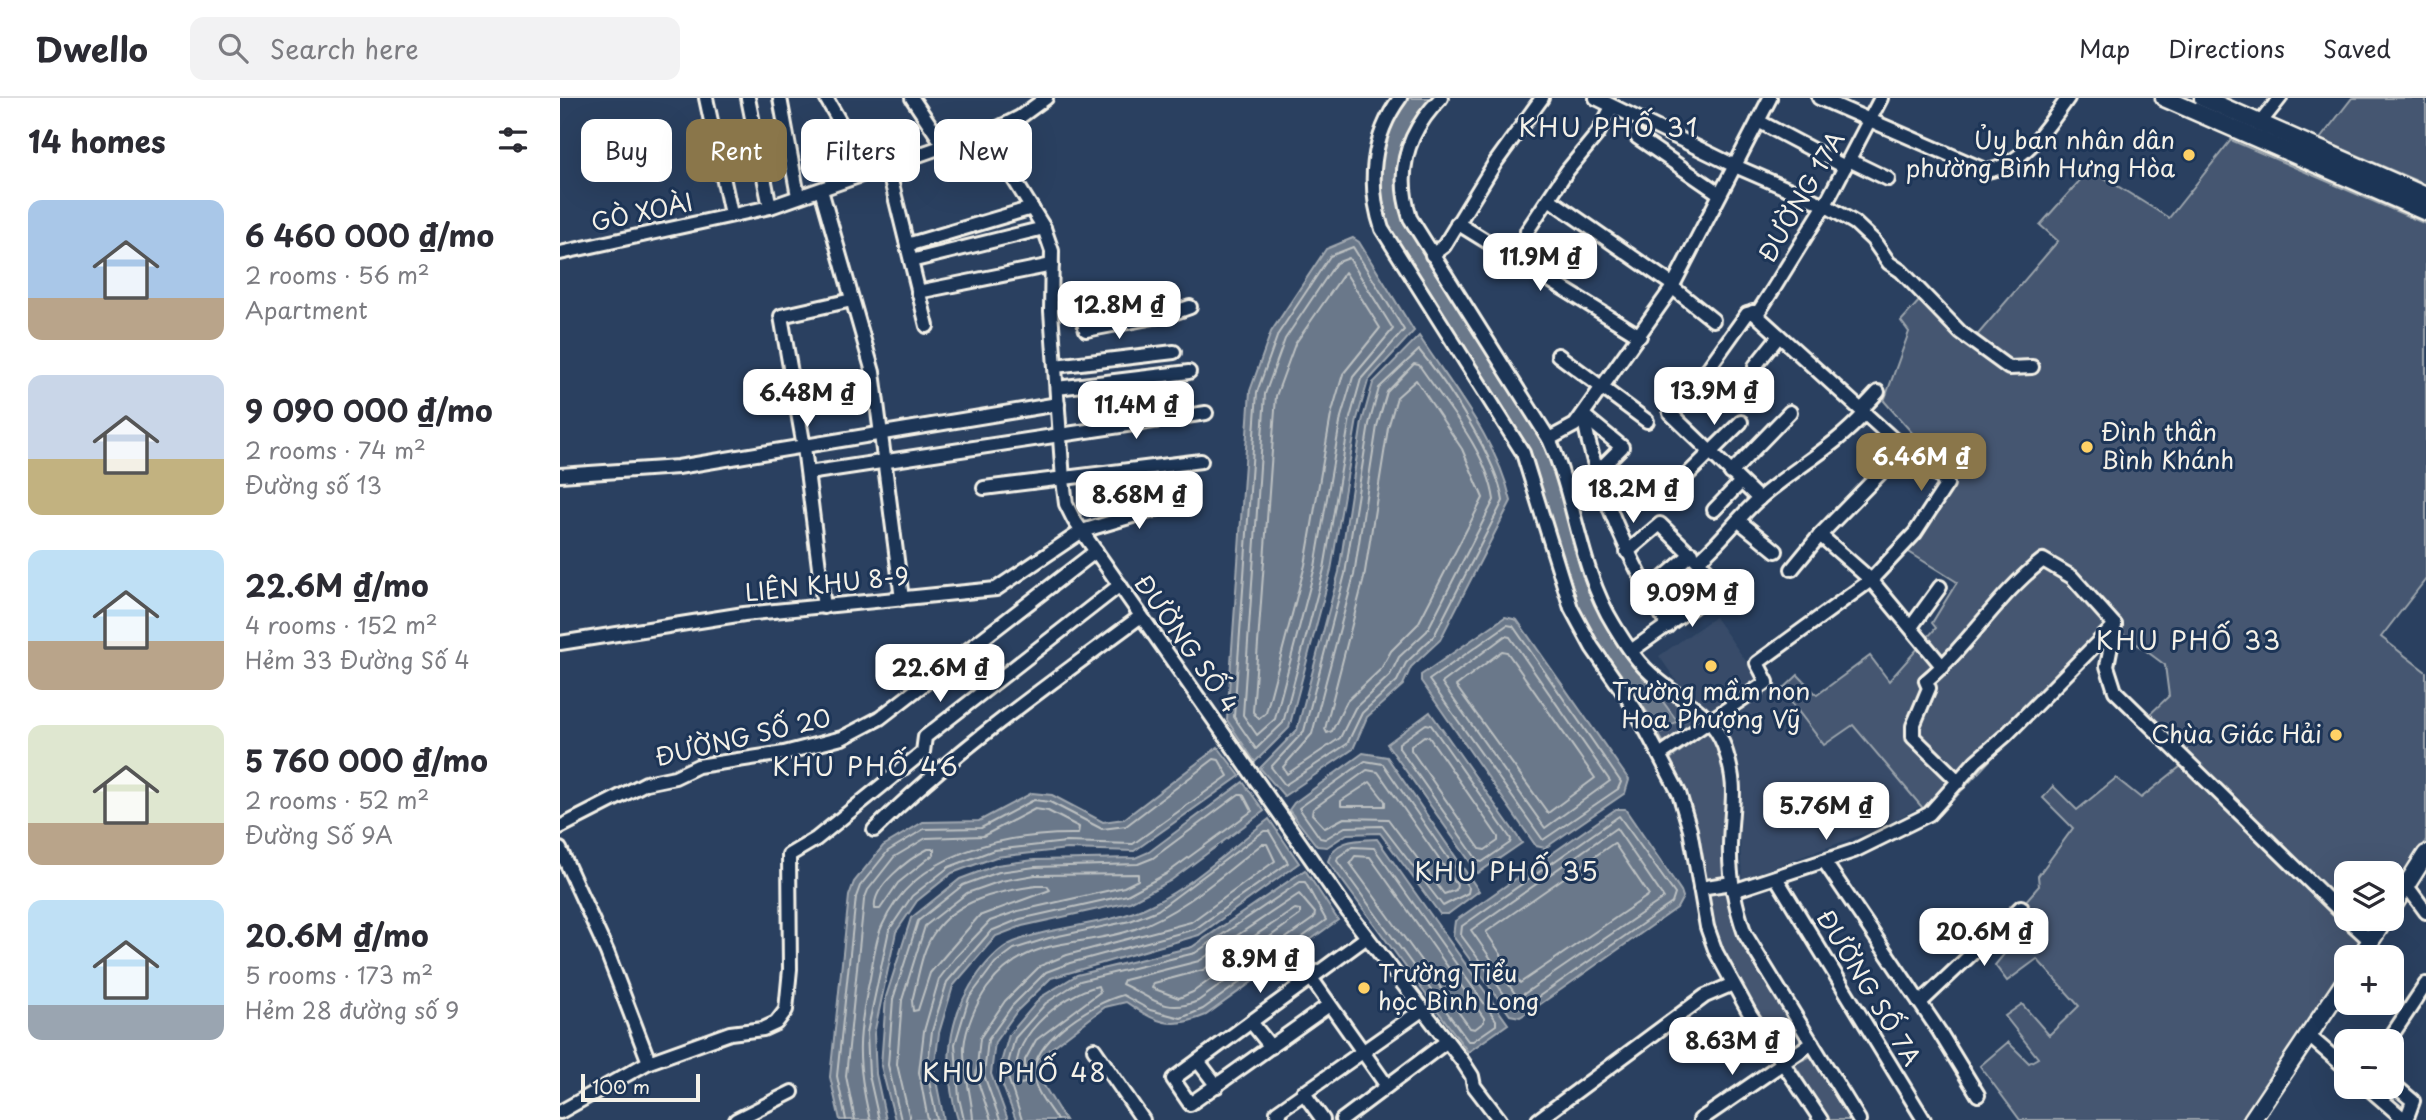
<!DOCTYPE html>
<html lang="en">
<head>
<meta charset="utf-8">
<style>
	body { margin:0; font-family:"Playpen Sans",sans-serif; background:#f2f2f3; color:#2b2b33; height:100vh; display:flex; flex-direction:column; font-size:26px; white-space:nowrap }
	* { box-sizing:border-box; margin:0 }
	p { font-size:23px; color:#7c7c81 }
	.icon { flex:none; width:38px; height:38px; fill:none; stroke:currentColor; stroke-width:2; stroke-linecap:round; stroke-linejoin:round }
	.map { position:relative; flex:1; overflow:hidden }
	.sheet { display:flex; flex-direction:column; background:#fff; width:560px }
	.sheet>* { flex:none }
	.hud { position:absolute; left:21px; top:21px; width:665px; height:63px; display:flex; gap:14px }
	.controls { position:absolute; left:1774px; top:763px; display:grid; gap:14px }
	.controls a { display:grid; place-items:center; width:70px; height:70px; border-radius:14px; background:#fff; box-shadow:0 7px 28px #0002; font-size:35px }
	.scale { position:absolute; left:21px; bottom:18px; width:119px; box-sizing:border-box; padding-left:7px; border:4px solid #f4f1e8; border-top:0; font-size:19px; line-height:24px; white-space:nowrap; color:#f4f1e8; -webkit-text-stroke:5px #1d3557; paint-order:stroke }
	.price { position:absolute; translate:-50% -60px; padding:0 16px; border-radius:14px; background:#fff; color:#222; font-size:23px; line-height:46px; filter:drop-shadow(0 2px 4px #0008) }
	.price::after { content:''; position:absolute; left:50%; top:42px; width:21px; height:16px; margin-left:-10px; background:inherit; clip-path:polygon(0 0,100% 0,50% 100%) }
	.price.on { background:#8a764a; color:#fff }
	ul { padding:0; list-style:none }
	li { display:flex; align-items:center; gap:21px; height:175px; padding:0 28px }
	li span { display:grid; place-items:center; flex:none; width:196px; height:140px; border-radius:14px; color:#555 }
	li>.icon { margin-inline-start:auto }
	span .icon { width:84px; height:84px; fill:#fffc; stroke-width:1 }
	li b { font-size:30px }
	h2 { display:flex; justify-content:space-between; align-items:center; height:84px; padding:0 28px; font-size:30px }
	.tag { padding:0 24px; border-radius:14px; background:#fff; box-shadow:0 7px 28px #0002; font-size:24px; line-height:63px }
	.tag.on { background:#8a764a; color:#fff }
	header { display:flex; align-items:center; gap:42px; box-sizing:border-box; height:98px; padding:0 35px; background:#fff; border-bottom:2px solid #e1e1e2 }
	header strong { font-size:33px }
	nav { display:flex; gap:38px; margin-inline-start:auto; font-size:24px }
	.search { width:490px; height:63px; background:#f2f2f3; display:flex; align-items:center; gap:18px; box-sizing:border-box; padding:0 24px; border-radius:14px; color:#7c7c81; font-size:26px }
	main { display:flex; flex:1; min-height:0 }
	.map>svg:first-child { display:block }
	.built { fill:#374c69 }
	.green { fill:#445771; stroke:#9ca4ac; stroke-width:2 }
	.water { fill:#6a788a; stroke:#a1a8b0; stroke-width:2 }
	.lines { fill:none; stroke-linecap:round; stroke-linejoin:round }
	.shore { stroke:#bdc1c2; stroke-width:2 }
	.minor-casing { stroke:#f4f1e8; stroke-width:18 }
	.major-casing { stroke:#f4f1e8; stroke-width:21 }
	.minor { stroke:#1d3557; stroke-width:12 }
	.major { stroke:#1d3557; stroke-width:16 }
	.poi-dot { fill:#ffd166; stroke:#1d3557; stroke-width:2.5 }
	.labels { text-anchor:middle; stroke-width:6; stroke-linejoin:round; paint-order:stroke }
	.poi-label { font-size:24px; fill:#f4f1e8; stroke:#1d3557; text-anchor:end }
	.street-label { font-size:24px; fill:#f4f1e8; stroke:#1d3557 }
	.neighbourhood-label { font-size:26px; letter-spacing:2px; fill:#f4f1e8; stroke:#1d3557 }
</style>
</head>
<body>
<header>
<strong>Dwello</strong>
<div class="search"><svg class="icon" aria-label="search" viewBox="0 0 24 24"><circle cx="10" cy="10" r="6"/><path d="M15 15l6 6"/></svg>Search here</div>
<nav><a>Map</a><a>Directions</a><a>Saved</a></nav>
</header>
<main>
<section class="sheet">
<h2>14 homes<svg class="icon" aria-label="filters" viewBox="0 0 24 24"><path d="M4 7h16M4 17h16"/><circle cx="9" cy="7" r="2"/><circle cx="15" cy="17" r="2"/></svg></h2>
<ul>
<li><span style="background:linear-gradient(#a9c7e8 70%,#b9a48a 0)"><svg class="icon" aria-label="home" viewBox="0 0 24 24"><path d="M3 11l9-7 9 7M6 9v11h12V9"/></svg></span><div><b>6 460 000 ₫/mo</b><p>2 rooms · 56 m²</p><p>Apartment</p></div></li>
<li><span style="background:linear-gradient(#c9d6e8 60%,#c2b280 0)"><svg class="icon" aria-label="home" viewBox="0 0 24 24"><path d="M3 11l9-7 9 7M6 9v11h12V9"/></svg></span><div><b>9 090 000 ₫/mo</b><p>2 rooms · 74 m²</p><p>Đường số 13</p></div></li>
<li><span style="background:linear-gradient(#bfe0f5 65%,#b9a48a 0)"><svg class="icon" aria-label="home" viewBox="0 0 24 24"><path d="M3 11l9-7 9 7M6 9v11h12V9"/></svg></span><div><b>22.6M ₫/mo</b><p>4 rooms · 152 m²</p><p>Hẻm 33 Đường Số 4</p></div></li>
<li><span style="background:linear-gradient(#dfe7d0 70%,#b9a48a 0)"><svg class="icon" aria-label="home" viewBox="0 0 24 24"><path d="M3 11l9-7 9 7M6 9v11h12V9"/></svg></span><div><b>5 760 000 ₫/mo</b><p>2 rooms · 52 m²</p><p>Đường Số 9A</p></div></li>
<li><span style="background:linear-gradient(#bfe0f5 75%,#9aa5b1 0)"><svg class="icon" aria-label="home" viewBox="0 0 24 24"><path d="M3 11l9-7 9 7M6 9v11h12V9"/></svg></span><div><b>20.6M ₫/mo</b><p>5 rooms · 173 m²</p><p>Hẻm 28 đường số 9</p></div></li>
</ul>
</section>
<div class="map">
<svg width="1866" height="1022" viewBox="0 0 1866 1022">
	<rect width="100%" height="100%" fill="#2a4060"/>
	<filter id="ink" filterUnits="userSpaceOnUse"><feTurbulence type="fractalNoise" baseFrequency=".0143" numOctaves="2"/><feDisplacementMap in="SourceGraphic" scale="14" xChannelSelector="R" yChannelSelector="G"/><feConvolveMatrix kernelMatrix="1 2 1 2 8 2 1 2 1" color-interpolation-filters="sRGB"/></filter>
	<g filter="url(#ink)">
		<g class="built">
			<path d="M1155,519L1188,566L1193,564L1199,584L1154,617L1124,594L1099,558Z"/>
			<path d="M1215,583L1264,647L1293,627L1361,708L1322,729L1182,781L1179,723L1181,671L1159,624Z"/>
		</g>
		<g class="green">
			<path d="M1792,0H1866V87L1760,41Z"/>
			<path d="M1671,42L1866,126V481L1821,539L1866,574V743L1832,794V775H1787V821H1815L1790,859H1787V864L1684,1022H1460L1420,968L1448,944L1469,965L1478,960L1445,918L1462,906L1489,937L1519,908L1477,861L1447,883L1435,867L1445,855L1449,835L1444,828L1479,788L1478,778L1513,730L1483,700L1493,688L1517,712L1556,680L1581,700L1626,664L1587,619L1609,598L1605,567L1554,529L1379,717L1366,714L1293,627L1264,647L1222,592L1238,577L1257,597L1310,558L1329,583L1376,530L1372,525L1397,484L1344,451L1392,380L1324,303L1349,234L1341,223L1360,202L1408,248L1498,143L1480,127L1530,71L1609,120Z"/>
			<path d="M1085,581L1137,619L1136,624L1104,645L1075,599L1102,633L1117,623Z"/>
			<path d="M1147,634C1177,653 1164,743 1165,776L1161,780L1147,782L1143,778L1134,721L1110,661Z"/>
			<path d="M1164,793L1168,795L1184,850L1242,941L1230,953L1224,952C1190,905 1158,857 1148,800L1151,796Z"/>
			<path d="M1251,958L1288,1018L1290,1022H1269L1234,966Z"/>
		</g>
		<g class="water">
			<path d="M848,0H873L856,18L840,51L836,84L845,126L981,340L997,380L1028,489L1040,517L1117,623L1102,634C1070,590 1032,548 1013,497C992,442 986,383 957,331C930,284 897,239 867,193C850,167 829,141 822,110C813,71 824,31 848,0Z"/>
			<path d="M793,140L799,144L854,233L808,283L797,321L771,472L729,630L695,664L667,622L690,293L711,234L766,151Z"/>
			<path d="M859,238C893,290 937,342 951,403L880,542L851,569L843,587L807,619L793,651L724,698L700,670L737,632L779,474L802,324L813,285Z"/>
			<path d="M945,519L957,522L1069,682L1065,695L985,750L976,748L861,583V577Z"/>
			<path d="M870,614L962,745L918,775L827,646Z"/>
			<path d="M658,649L680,678L574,753L507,751L436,759L392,775L357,803L336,834L314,936L316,976L326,1022H280L270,979L289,798L294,784L323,748L363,724L419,723L472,695L492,697L543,724L564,721Z"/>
			<path d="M803,655L827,659L919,793L888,816H880L820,735L787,736L767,749L757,748L729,712L734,705Z"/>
			<path d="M683,684L704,713L610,783L570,804L462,828L436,838L393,888L379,935L374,973L384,1022H335L321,968L326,899L351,820L400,781L437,767L474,762L575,760L589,754Z"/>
			<path d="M1056,711H1065L1121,793L1123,799L1117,810L972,912L960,919L950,917L893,838L895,823Z"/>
			<path d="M709,721L739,765L639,837L491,880L457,913L435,944L431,976L448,1022H398C382,971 387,918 419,875C428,863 439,850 454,844C499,826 550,828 593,806C635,786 672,749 709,721Z"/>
			<path d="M817,741L948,926L908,954L768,763C774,741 798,742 817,741Z"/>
			<path d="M745,772L778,822L646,917C611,932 596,925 566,904L545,909L489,952L480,966L481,983L505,1022H456L438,975L449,937L481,899L517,877L632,849Z"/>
		</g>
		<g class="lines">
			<g class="shore">
				<path d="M793,149L844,232L801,281L790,320L764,471L723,625L696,651L674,619L697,294L718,236L770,158Z"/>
				<path d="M789,160L833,231L793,279L781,319L755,469L715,621L697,637L683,617L705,296L725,241L776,165Z"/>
				<path d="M785,174L820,230L783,276L771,317L745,467L706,615L699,621L693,614L716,298L735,246Z"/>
				<path d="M859,252C887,285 937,361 943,403L874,538L846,565L837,583L802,615L787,646L725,687L711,669L744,633L785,476L809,326L819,290Z"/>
				<path d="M854,266L859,267C886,307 927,353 934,402L867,533L839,559L830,577L795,610L780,640L727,676L723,669L752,636L794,477L817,328L827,294Z"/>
				<path d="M856,282L902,351L923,400L858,526L831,553L821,571L787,603L772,633L767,635L765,631L804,480L828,330L837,299Z"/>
				<path d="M947,527L953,528L1061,684L1058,691L983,742L869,582Z"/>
				<path d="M945,538L950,539L1050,683L985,730L882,585Z"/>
				<path d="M942,553L947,554L1035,680L988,715L896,588Z"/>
				<path d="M866,626L871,627L951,741L950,745L922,764L918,763L839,650V645Z"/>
				<path d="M864,638L869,639L938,739V743L925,752L920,751L851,652V648Z"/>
				<path d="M805,663L823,666L909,790L908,795L883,808L822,728L785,729L765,741L760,740L739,710Z"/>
				<path d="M807,672L818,674L897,787L896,792L884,796L828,721L784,720L765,730L752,716L753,711Z"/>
				<path d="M810,684L825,703V708H781V703Z"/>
				<path d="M1059,718L1115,796L1112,805L968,906L955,911L901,837L902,828Z"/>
				<path d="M1056,730L1104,800L958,900L911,832Z"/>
				<path d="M1054,745L1089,797L960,885L926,834Z"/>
				<path d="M792,749L814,750L936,922V927L913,943H908L777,763L778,759Z"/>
				<path d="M368,751H374V756L338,785L320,811H315C311,789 350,760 368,751Z"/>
				<path d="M795,758L810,759L924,920V924L915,931L910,930L790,765Z"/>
				<path d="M476,788H487L490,792L419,818L370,875L358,912L353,913L352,903C358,882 361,853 374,835C395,802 440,793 476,788Z"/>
				<path d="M739,796L755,815L754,820L638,903C605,917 591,899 562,886L564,882L639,863Z"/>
				<path d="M735,811L740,812V817L633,894L619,900L592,890L594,885L643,872Z"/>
				<path d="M538,888L540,894L476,942L465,962V985L460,986C441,945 502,896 538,888Z"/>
				<path d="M286,1022L277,978L296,799L300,788L328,753L364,731L421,730L474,702L490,704L542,731L566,728L654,661L659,662L668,678L573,746L506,744L434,752L389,769L352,798L329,832L307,935L309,977L319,1022"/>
				<path d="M295,1022L286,978L304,802L308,792L334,759L366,740L423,738L475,711L488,713L519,729L518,736C445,735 354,754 322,828C315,843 313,864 310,880C297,939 296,962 310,1022"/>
				<path d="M341,1022L328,967L333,901L358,823L403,787L439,774L475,769L578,766L593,760L679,696H683L692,713L606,776L567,797L460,821L431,833L387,884L372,933L367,974L377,1022"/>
				<path d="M350,1022L337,966L342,902L365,828L407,795L441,783L475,777L578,776V782L564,789L458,813L430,823L395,860L379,881L364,933L359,974L368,1022"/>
				<path d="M404,1022L399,1000L395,946L409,900L435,865L454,851L489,840L570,823L598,812L704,733H709L728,765L635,831L510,865L486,874L452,908L428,942L424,977L440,1022"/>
				<path d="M413,1022C412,998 403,974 404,949C406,929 416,906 427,890C468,835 518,851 575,831C623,814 663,776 702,746H707L715,763L631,824L507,857L480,868L445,903L420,940L416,978L431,1022"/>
				<path d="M462,1022L446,973L455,940L486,905L520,883L635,855L740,784H745L766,822L643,911L621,920L590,912L563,897C532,905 464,946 475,985C478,997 490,1011 497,1022"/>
			</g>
			<g class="minor-casing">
				<g id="minor">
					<path d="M146,0L171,116"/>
					<path d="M188,0L210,109"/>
					<path d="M220,0L238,98"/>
					<path d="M266,0L310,76"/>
					<path d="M352,0L384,48"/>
					<path d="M840,0C812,38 807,86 822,131L963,355L1011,510L1032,549L1075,611L1119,695L1130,732L1147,829L1156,854L1190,916L1261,1022"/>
					<path d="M881,0C847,34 835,74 850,120L989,341C1016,401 1019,471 1054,527C1066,547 1079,567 1097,581C1123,603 1152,615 1164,648C1179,691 1171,704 1170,747C1169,778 1175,808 1185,836L1299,1022"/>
					<path d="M1036,0L1175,68L1265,107L1295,125L1313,142L1329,165L1341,173L1401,235L1449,270L1472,269"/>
					<path d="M1259,0L1427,73C1463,67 1488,28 1508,0"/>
					<path d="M1198,23L1285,69"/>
					<path d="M1700,25L1720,0"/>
					<path d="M426,36L484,130L492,153L491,213L503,382L506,406L514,422L794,822L903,964L912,978L914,988L940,1022"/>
					<path d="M1077,39L1160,96"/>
					<path d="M1289,62L1328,81"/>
					<path d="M328,70L367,228"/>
					<path d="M261,92L313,274L342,501"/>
					<path d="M989,101L1113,187"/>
					<path d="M897,125L1080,238"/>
					<path d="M967,133L1007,73L1038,35L1052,9"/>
					<path d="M347,147L472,110"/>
					<path d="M0,155L210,109L384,48L426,36L460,19L486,0"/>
					<path d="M872,157L884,148L935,65L982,0"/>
					<path d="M351,163L484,130"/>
					<path d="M1112,189L1153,222"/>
					<path d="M358,194L492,167"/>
					<path d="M520,210L526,232L610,216L630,209"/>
					<path d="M1193,214L1344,351L1260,437L1232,471"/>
					<path d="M998,257L1087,323"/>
					<path d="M495,268L614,254"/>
					<path d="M1195,268L1219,238"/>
					<path d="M497,290L629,274"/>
					<path d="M1302,311L1318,294"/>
					<path d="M1023,317C1037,394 1069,461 1108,528"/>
					<path d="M1023,317L1062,349L1036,375"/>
					<path d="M989,341L1015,327L1110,193L1210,0"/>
					<path d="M248,375L646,315"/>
					<path d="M1171,375L1230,314"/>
					<path d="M0,377L118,369L498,306"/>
					<path d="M424,390L641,363"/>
					<path d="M1114,390L1181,324"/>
					<path d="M1199,401L1110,315L1137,286L1187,216L1199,213L1212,193L1265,107L1321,0"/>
					<path d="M1154,412L1181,384"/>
					<path d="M1179,423L1216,453"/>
					<path d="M1260,437L1311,482L1355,435L1387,386L1354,351L1348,349L1344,351"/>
					<path d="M1067,454L1100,426L1160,485L1158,491L1071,553"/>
					<path d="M1139,462C1162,443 1178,419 1200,400C1234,370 1274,350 1305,315"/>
					<path d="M1088,493L1132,455"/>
					<path d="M264,509L244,349L221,218L292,202"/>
					<path d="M1351,529L1380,489"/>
					<path d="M0,545L184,516L436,491L522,433L626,402"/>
					<path d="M1101,656L1207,584L1197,565L1311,482L1383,569"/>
					<path d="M1399,684L1353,639V628L1369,590L1366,583C1409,547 1438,496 1483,462L1512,479L1555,527L1547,568L1555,593L1787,820"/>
					<path d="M0,729L86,685L115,679L138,668L224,655L282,640L320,620L536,453"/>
					<path d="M314,732C395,652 490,586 581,518"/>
					<path d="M0,751L47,854L89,964"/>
					<path d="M1264,763L1379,933L1418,997"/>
					<path d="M1217,781L1364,1022"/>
					<path d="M1847,788L1866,814"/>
					<path d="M1140,790L1172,785"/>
					<path d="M1173,793L1294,753L1369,716L1416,663L1446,637L1555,527"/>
					<path d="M1787,821L1811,843"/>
					<path d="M751,880L827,988"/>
					<path d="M1360,905L1461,809"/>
					<path d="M769,907L630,1006L613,981L807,839"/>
					<path d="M691,924L711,949"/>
					<path d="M1749,938L1787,971"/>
					<path d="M1828,943L1866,886"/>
					<path d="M534,951L583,1022"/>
					<path d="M638,963L657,988"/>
					<path d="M1832,985L1853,1003L1846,1022"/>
					<path d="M1807,989L1845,1022"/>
					<path d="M743,994L763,1022"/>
					<path d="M0,1014L89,964L170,935L203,931L216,925L226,912L230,871L229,757L256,741L363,654L365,639L560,487"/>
					<path d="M176,1022L232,994"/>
					<path d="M721,1022L717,1014L862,912"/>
					<path d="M782,1022L886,944"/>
					<path d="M978,1022L1145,898L1173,886"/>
					<path d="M1140,1022L1252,945"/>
				</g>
			</g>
			<g class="major-casing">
				<g id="major">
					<path d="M1604,0L1866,114"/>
					<path d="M1643,0L1866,98"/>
					<path d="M1832,810L1866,756"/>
					<path d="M1800,859L1825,821"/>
					<path d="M1692,1022L1787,880"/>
				</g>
			</g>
			<use href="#minor" class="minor"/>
			<use href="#major" class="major"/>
		</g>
	</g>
	<g class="poi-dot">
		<circle cx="1629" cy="57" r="7"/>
		<circle cx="1527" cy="349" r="7"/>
		<circle cx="1151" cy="568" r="7"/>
		<circle cx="1776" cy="637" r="7"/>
		<circle cx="804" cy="890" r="7"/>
	</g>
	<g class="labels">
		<g class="poi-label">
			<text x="1615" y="51">Ủy ban nhân dân<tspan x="1615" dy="28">phường Bình Hưng Hòa</tspan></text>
			<text x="1541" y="343" text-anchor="start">Đình thần<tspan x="1541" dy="28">Bình Khánh</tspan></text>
			<text x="1151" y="602" text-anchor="middle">Trường mầm non<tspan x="1151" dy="28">Hoa Phượng Vỹ</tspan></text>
			<text x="1762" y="645">Chùa Giác Hải</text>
			<text x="818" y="884" text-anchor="start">Trường Tiểu<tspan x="818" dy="28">học Bình Long</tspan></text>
		</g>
		<g class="street-label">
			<text transform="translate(1242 99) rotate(-60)" y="8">ĐƯỜNG 17A</text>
			<text transform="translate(82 115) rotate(-12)" y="8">GÒ XOÀI</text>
			<text transform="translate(267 487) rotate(-6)" y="8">LIÊN KHU 8-9</text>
			<text transform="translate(626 546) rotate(55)" y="8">ĐƯỜNG SỐ 4</text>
			<text transform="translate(183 640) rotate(-13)" y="8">ĐƯỜNG SỐ 20</text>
			<text transform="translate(1308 890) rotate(59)" y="8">ĐƯỜNG SỐ 7A</text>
		</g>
		<g class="neighbourhood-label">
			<text x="1049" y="39">KHU PHỐ 31</text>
			<text x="1629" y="552">KHU PHỐ 33</text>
			<text x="306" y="678">KHU PHỐ 46</text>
			<text x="947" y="783">KHU PHỐ 35</text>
			<text x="455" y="984">KHU PHỐ 48</text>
		</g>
	</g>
</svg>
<div class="controls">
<a><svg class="icon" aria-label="layers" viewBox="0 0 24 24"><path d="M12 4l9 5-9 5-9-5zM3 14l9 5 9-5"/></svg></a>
<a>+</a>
<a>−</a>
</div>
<div class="scale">100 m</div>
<b class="price" style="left:980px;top:195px">11.9M ₫</b>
<b class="price" style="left:559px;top:243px">12.8M ₫</b>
<b class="price" style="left:1154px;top:329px">13.9M ₫</b>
<b class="price" style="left:247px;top:331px">6.48M ₫</b>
<b class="price" style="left:576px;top:343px">11.4M ₫</b>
<b class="price on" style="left:1361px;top:395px">6.46M ₫</b>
<b class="price" style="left:1073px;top:427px">18.2M ₫</b>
<b class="price" style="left:579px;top:433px">8.68M ₫</b>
<b class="price" style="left:1132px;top:531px">9.09M ₫</b>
<b class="price" style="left:380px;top:606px">22.6M ₫</b>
<b class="price" style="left:1266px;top:744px">5.76M ₫</b>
<b class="price" style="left:1424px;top:870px">20.6M ₫</b>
<b class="price" style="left:700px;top:897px">8.9M ₫</b>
<b class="price" style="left:1172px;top:979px">8.63M ₫</b>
<div class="hud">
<a class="tag">Buy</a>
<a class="tag on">Rent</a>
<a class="tag">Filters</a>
<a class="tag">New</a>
</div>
</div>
</main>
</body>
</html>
